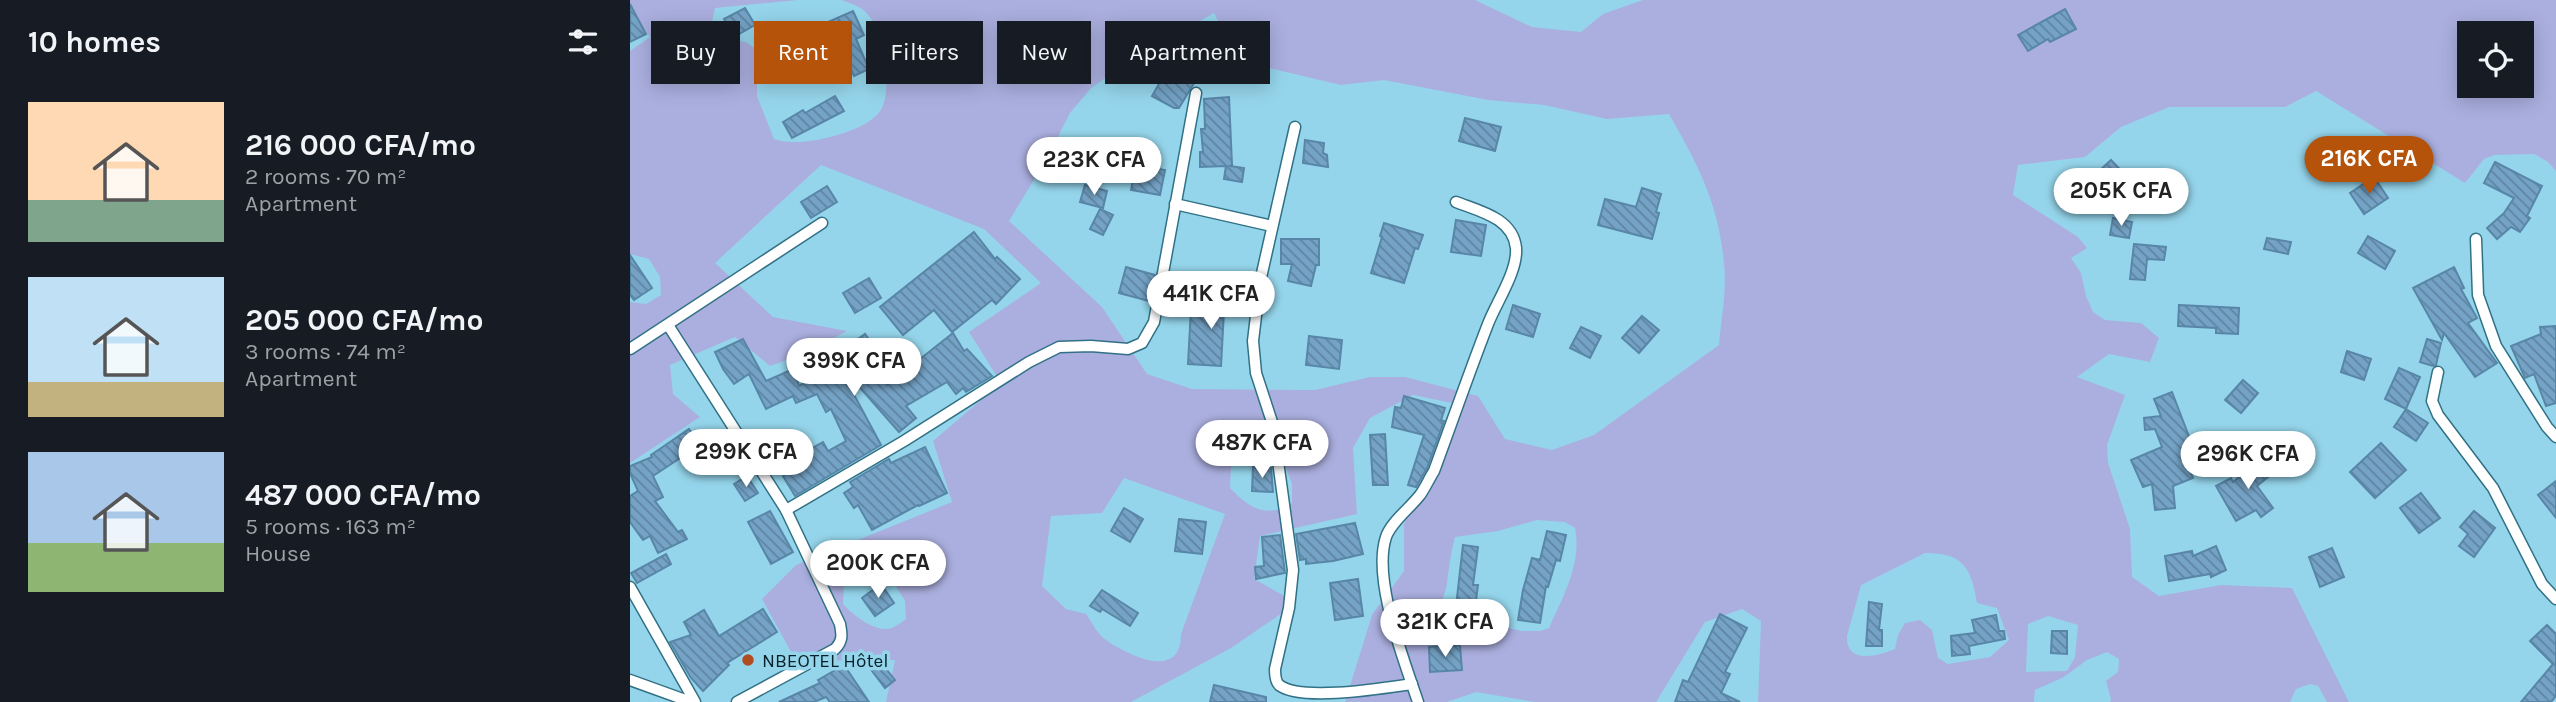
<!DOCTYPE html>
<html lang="en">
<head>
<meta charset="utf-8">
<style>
	body { margin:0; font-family:Karla,sans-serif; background:#242831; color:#f1f3f6; height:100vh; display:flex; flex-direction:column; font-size:26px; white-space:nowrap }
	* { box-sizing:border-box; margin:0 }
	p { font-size:23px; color:#9ea1a6 }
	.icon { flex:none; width:38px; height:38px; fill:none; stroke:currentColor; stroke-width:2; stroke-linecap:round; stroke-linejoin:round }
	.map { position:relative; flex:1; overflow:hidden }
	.panel { display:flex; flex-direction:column; background:#171b24; width:630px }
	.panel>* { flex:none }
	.hud { position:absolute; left:21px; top:21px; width:665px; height:63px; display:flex; gap:14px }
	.buttons { position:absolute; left:1827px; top:21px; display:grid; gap:14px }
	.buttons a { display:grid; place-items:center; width:77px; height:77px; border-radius:0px; background:#171b24; box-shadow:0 4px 18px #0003; font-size:35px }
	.price { position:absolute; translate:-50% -60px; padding:0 16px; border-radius:24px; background:#fff; color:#222; font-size:23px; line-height:46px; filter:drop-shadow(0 2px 4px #0008) }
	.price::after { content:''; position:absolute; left:50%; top:42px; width:21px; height:16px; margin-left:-10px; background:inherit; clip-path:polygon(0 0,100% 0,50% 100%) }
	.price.on { background:#b45309; color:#fff }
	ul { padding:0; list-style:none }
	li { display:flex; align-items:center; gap:21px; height:175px; padding:0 28px }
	li span { display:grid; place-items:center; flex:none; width:196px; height:140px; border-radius:0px; color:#555 }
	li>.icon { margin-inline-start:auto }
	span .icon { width:84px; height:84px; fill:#fffc; stroke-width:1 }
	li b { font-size:30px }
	h2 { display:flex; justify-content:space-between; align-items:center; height:84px; padding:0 28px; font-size:30px }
	.tag { padding:0 24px; border-radius:0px; background:#171b24; box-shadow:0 4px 18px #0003; font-size:24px; line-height:63px }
	.tag.on { background:#b45309; color:#fff }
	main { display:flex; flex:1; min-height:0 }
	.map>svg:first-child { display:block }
	.grass { fill:#abafdf; fill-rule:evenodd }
	.building { fill:url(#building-back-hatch); stroke:#5886a7; stroke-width:2 }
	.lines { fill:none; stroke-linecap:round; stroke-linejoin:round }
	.street-casing { stroke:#317185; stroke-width:13 }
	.street { stroke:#fff; stroke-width:10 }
	.poi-dot { fill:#b14b21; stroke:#95d5eb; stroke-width:2.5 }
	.labels { text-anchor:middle; stroke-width:7; stroke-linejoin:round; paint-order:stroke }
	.poi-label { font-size:19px; fill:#062129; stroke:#95d5eb; text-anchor:start }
</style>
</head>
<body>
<main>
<section class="panel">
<h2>10 homes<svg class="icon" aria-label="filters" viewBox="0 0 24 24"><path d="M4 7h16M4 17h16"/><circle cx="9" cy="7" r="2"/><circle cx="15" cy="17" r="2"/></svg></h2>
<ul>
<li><span style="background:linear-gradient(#ffd9b3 70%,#7fa58c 0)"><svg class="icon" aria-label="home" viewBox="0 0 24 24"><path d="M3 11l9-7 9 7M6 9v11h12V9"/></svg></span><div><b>216 000 CFA/mo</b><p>2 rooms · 70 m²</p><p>Apartment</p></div></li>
<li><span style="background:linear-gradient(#bfe0f5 75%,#c2b280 0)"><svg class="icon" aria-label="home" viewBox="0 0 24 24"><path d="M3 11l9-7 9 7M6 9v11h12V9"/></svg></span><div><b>205 000 CFA/mo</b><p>3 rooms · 74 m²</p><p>Apartment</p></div></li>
<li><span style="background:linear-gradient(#a9c7e8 65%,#8fb573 0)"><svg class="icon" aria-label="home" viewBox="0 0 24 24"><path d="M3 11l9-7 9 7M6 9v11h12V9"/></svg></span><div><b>487 000 CFA/mo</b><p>5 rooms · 163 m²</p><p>House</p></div></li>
</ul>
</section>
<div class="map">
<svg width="1926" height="702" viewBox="0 0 1926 702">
	<defs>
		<pattern id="building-back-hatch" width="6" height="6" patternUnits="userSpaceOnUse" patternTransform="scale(1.75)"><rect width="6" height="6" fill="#75a3c6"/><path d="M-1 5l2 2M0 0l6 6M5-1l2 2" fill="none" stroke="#5e84a1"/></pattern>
	</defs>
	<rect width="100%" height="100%" fill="#95d5eb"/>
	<path class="grass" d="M0,0H168L85,8L82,22L88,38L116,42L124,48L127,59V96L144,139C167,149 236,133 250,111C264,91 253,35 239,16C233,7 222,4 212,0H845L902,27L951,32L973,14L1013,0H1926V171L1918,162L1904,154L1864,155L1854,159L1835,183L1686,91L1655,107H1539L1491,127L1455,157L1388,165L1383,195L1448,237L1457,248L1441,258L1451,273L1456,296L1463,312L1475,320L1511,323L1529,338L1520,362L1479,354L1447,377L1495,395L1477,445L1478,463L1500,529L1502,577L1529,596L1591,585L1662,588L1719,702H1697L1688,686L1680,684L1666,689L1660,702H1480L1481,699L1476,681L1488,672L1489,659L1477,652L1457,660L1434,677L1405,690L1404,702H1128L1131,621L1112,609L1075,622L1026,702H905L846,692L817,702H715L742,615L774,571V524L822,403L783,395L740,418L723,448L727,514L630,536L624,579L667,603L601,648L501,702H256L265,660L166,661L132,599L166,565L322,502L303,441L371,383L339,332L411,283L354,229L191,165L85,263L143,317L217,331L171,355L140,366L105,337L40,365L43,394L70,417L0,463V302L16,304L31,295L30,277L19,259L0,254V51L20,37L0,8ZM584,13L609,61L711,85L754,80L858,100L914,105L977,119L1039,114C1068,165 1089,204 1094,264C1097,290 1091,319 1089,345L964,435L922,450L875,439L848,396L775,377H740L685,390L562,389L517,374L472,307L379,221L417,158L440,113L461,88L503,59ZM1839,33H1892V86H1839ZM652,457L662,484V503C636,519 619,508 600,488L601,466L621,458ZM494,478L595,514L551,634C551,682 498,655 476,640C467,634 462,622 456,614L436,609L412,586L421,516L472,513ZM907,520L935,522L945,528C952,564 933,596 919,628L910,631H892L869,626L824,625L813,617C809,601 815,597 817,583C819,567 821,552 825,537L868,531ZM1295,553C1333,553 1341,567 1347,603L1367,608L1379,640L1360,657L1318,664L1308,658L1302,630L1290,620L1275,623L1268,635L1265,649C1248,656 1216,665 1217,636L1231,585ZM234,575L264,583L275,601L276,619C271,622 266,627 261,628C245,633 223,615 213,604L214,582ZM1418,616L1448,625L1445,657L1437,671L1396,672L1398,624Z"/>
	<g class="building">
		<path d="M0,4L16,34L0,42Z"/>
		<path d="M115,8L125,25L104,37L94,19Z"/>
		<path d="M1435,9L1446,29L1420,42L1418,39L1398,51L1388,35Z"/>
		<path d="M223,11L234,35L226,39L239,69L224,76L210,46H207L145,79L136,59L162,47L160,45L196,23Z"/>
		<path d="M538,68L564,83L549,108H544L522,96Z"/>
		<path d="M205,96L214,111L162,138L153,122L173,110L175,113Z"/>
		<path d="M599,97L602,165L600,166L614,168L612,182L594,179L596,166L570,167V152H573L571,129H575L574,99Z"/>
		<path d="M835,118L871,127L865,151L829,141Z"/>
		<path d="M675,140L694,143L693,153L697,155L698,167L673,163Z"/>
		<path d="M1481,160L1499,179L1503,174L1514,185L1497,202L1467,173Z"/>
		<path d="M1865,162L1912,186L1897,216L1900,218L1890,232L1881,227L1867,239L1857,228L1874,213L1884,198L1854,183Z"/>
		<path d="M506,165L535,170L530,195L501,190Z"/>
		<path d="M1744,177L1758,198L1734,214L1720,193Z"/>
		<path d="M455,185L477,191L473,208L450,202Z"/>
		<path d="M197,186L207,202L181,218L171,202Z"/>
		<path d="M1012,188L1031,194L1026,212L1029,213L1022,239L968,225L975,199L1006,207Z"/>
		<path d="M470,209L483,215L473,235L460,229Z"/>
		<path d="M1483,218L1502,222L1499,238L1480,235Z"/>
		<path d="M826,220L856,225L851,256L821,252Z"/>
		<path d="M754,223L793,235L788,249L785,248L774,283L741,273L752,237L750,236Z"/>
		<path d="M344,232L365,259L367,257L390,279L366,304L362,300L322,332L304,310L273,335L250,307Z"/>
		<path d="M1738,236L1765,251L1755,269L1728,253Z"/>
		<path d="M1637,238L1661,242L1658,254L1634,249Z"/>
		<path d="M651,239H689V265H686L681,286L658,281L662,264H651Z"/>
		<path d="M1504,244L1536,247L1534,260L1517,259L1515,280L1500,279Z"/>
		<path d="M0,255L22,288L4,300L0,295Z"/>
		<path d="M496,267L525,275L519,301L489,293Z"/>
		<path d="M1824,267L1834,288L1831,289L1847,318L1838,323L1867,363L1845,377L1814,333L1812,340L1783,288Z"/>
		<path d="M239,278L251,298L225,313L213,293Z"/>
		<path d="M585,296L620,302L618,315L594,311L591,366L558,364L561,308L583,309Z"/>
		<path d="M883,305L910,314L903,337L876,329Z"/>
		<path d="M1549,305L1609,308L1608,334L1586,333V328L1548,326Z"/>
		<path d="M1012,316L1029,330L1009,353L992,338Z"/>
		<path d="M1926,326V403L1916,406L1904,374L1895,378L1881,346L1911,334L1910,327Z"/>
		<path d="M951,327L971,336L960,358L940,348Z"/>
		<path d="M323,333L334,351L337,349L362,376L336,392L333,388L326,394L317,382L276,406L286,418L269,432L218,374L214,376L251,445L165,496L153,476L167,468L149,441L162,433L175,452L193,442L198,451L216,441L201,409L196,412L187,394L166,403L163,396L136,409L119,374L104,384L93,369L85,352L113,339L136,381L163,369L169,386L221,358L214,349L235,334L250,355L238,363L257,385Z"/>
		<path d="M679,336L712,340L709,369L676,365Z"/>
		<path d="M1797,339L1811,343L1806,365L1803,366L1790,362Z"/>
		<path d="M1717,351L1741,359L1734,380L1711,372Z"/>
		<path d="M1769,368L1790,377L1776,409L1755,399Z"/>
		<path d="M1613,380L1628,393L1611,413L1595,400Z"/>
		<path d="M1542,392L1563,447L1552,452L1563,478L1543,486L1545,508L1525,510L1522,484L1513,487L1501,460L1532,447L1525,429L1515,430L1514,418L1531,416L1524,399Z"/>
		<path d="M774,396L815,408L811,420L814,421L797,468L786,487L778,485L794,435L762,427L765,407L771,408Z"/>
		<path d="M1776,409L1798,423L1786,441L1764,427Z"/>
		<path d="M59,429L70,445L23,476L33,497L25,501L48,532L52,530L57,539L28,553L20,536L13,540L0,522V496L8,491L0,473V466L22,457L21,455Z"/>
		<path d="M755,434L758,485H743L740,435Z"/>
		<path d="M1751,443L1776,470L1745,498L1720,472Z"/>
		<path d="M295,447L317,493L289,506L288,505L242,530L228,505L224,508L214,493L223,487L220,482L259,459L261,463Z"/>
		<path d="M1637,455L1648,469L1627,486L1643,508L1631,517L1626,510L1606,521L1586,486L1601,478L1603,482Z"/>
		<path d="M623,467L641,468L643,492L622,491Z"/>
		<path d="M117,476L128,493L115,501L104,484Z"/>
		<path d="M1926,481V518L1908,495Z"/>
		<path d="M1791,493L1810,518L1789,533L1770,508Z"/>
		<path d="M494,508L513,519L500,542L481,531Z"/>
		<path d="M140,511L163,552L141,564L118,522Z"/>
		<path d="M1844,511L1865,528L1844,557L1829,546L1838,534L1830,527Z"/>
		<path d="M549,519L576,522L572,554L545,551Z"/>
		<path d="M725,523L733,554L703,561L676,564V559L670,560L666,534Z"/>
		<path d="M917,531L936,535L930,561L926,560L918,587L916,586L910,623L888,620L893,590L902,558L910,560Z"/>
		<path d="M650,535L655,573L626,579L625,567L634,566L632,537Z"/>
		<path d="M833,545L848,547L843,585H848L845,608L826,606Z"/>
		<path d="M1586,546L1596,570L1581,577L1580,574L1539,581L1535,556L1562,551L1563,556Z"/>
		<path d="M1702,548L1714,577L1690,587L1679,557Z"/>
		<path d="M36,554L41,564L7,583L1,573Z"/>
		<path d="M728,579L733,616L705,620L700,583Z"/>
		<path d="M251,584L264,603L245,616L232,598Z"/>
		<path d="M472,590L508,613L500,626L472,609L470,612L460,606Z"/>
		<path d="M1239,602L1252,604L1249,630H1252V646H1236Z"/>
		<path d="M133,609L147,632L97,663L99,665L73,691L61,678L40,642L61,635L54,622L74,610L89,636Z"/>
		<path d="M1090,614L1117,628L1095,672L1100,674L1091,693L1110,702H1045L1053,680L1058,682Z"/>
		<path d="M1366,615L1369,631H1374L1375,639L1339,646L1340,654L1322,656L1321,636L1345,633L1342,620Z"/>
		<path d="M1917,625L1926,634V696L1921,702H1891L1923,664L1900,641Z"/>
		<path d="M1422,631H1437V654L1421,653Z"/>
		<path d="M830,645L832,670L800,672L799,647Z"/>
		<path d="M249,660L265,680L255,688L239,667Z"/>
		<path d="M214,665L239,702H200L196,697L184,702H149L190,683L188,680Z"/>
		<path d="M584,685L636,697V702H580Z"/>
	</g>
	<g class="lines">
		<g class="street-casing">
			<g id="street">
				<path d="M665,127L630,282L623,341L626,373L643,425L663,570L659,608L645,669C645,674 645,681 649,685C671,702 754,688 782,684"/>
				<path d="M545,204L642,226"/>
				<path d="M1846,239L1848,295L1866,346L1917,427L1926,437"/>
				<path d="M38,325L156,510L274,441L399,362L429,347L461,346L498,349L512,343L524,322L566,93"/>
				<path d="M0,349L192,223"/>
				<path d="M1808,372L1802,401L1808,415L1863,488L1912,584L1926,599"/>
				<path d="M0,587L65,702"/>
				<path d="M0,680L61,702"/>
				<path d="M107,702L205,649C213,641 212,635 210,624L156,510"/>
				<path d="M788,702C774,660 742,579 756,537C761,522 780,508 790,495C795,488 799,479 804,471C822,422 839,373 858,324C866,303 888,271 886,248C883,218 849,211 826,202"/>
			</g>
		</g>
		<use href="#street" class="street"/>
	</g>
	<circle class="poi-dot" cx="118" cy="660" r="7"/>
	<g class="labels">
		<g class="poi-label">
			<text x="132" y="667">NBEOTEL Hôtel</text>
		</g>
	</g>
</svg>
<div class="buttons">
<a><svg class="icon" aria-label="locate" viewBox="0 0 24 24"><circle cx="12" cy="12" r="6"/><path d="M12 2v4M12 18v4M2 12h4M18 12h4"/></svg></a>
</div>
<b class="price on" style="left:1739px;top:196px">216K CFA</b>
<b class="price" style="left:464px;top:197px">223K CFA</b>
<b class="price" style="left:1491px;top:228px">205K CFA</b>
<b class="price" style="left:581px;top:331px">441K CFA</b>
<b class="price" style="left:224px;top:398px">399K CFA</b>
<b class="price" style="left:632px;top:480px">487K CFA</b>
<b class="price" style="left:116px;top:489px">299K CFA</b>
<b class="price" style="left:1618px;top:491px">296K CFA</b>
<b class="price" style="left:248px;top:600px">200K CFA</b>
<b class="price" style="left:815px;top:659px">321K CFA</b>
<div class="hud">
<a class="tag">Buy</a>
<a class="tag on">Rent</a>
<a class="tag">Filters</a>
<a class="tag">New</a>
<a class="tag">Apartment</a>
</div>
</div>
</main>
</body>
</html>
